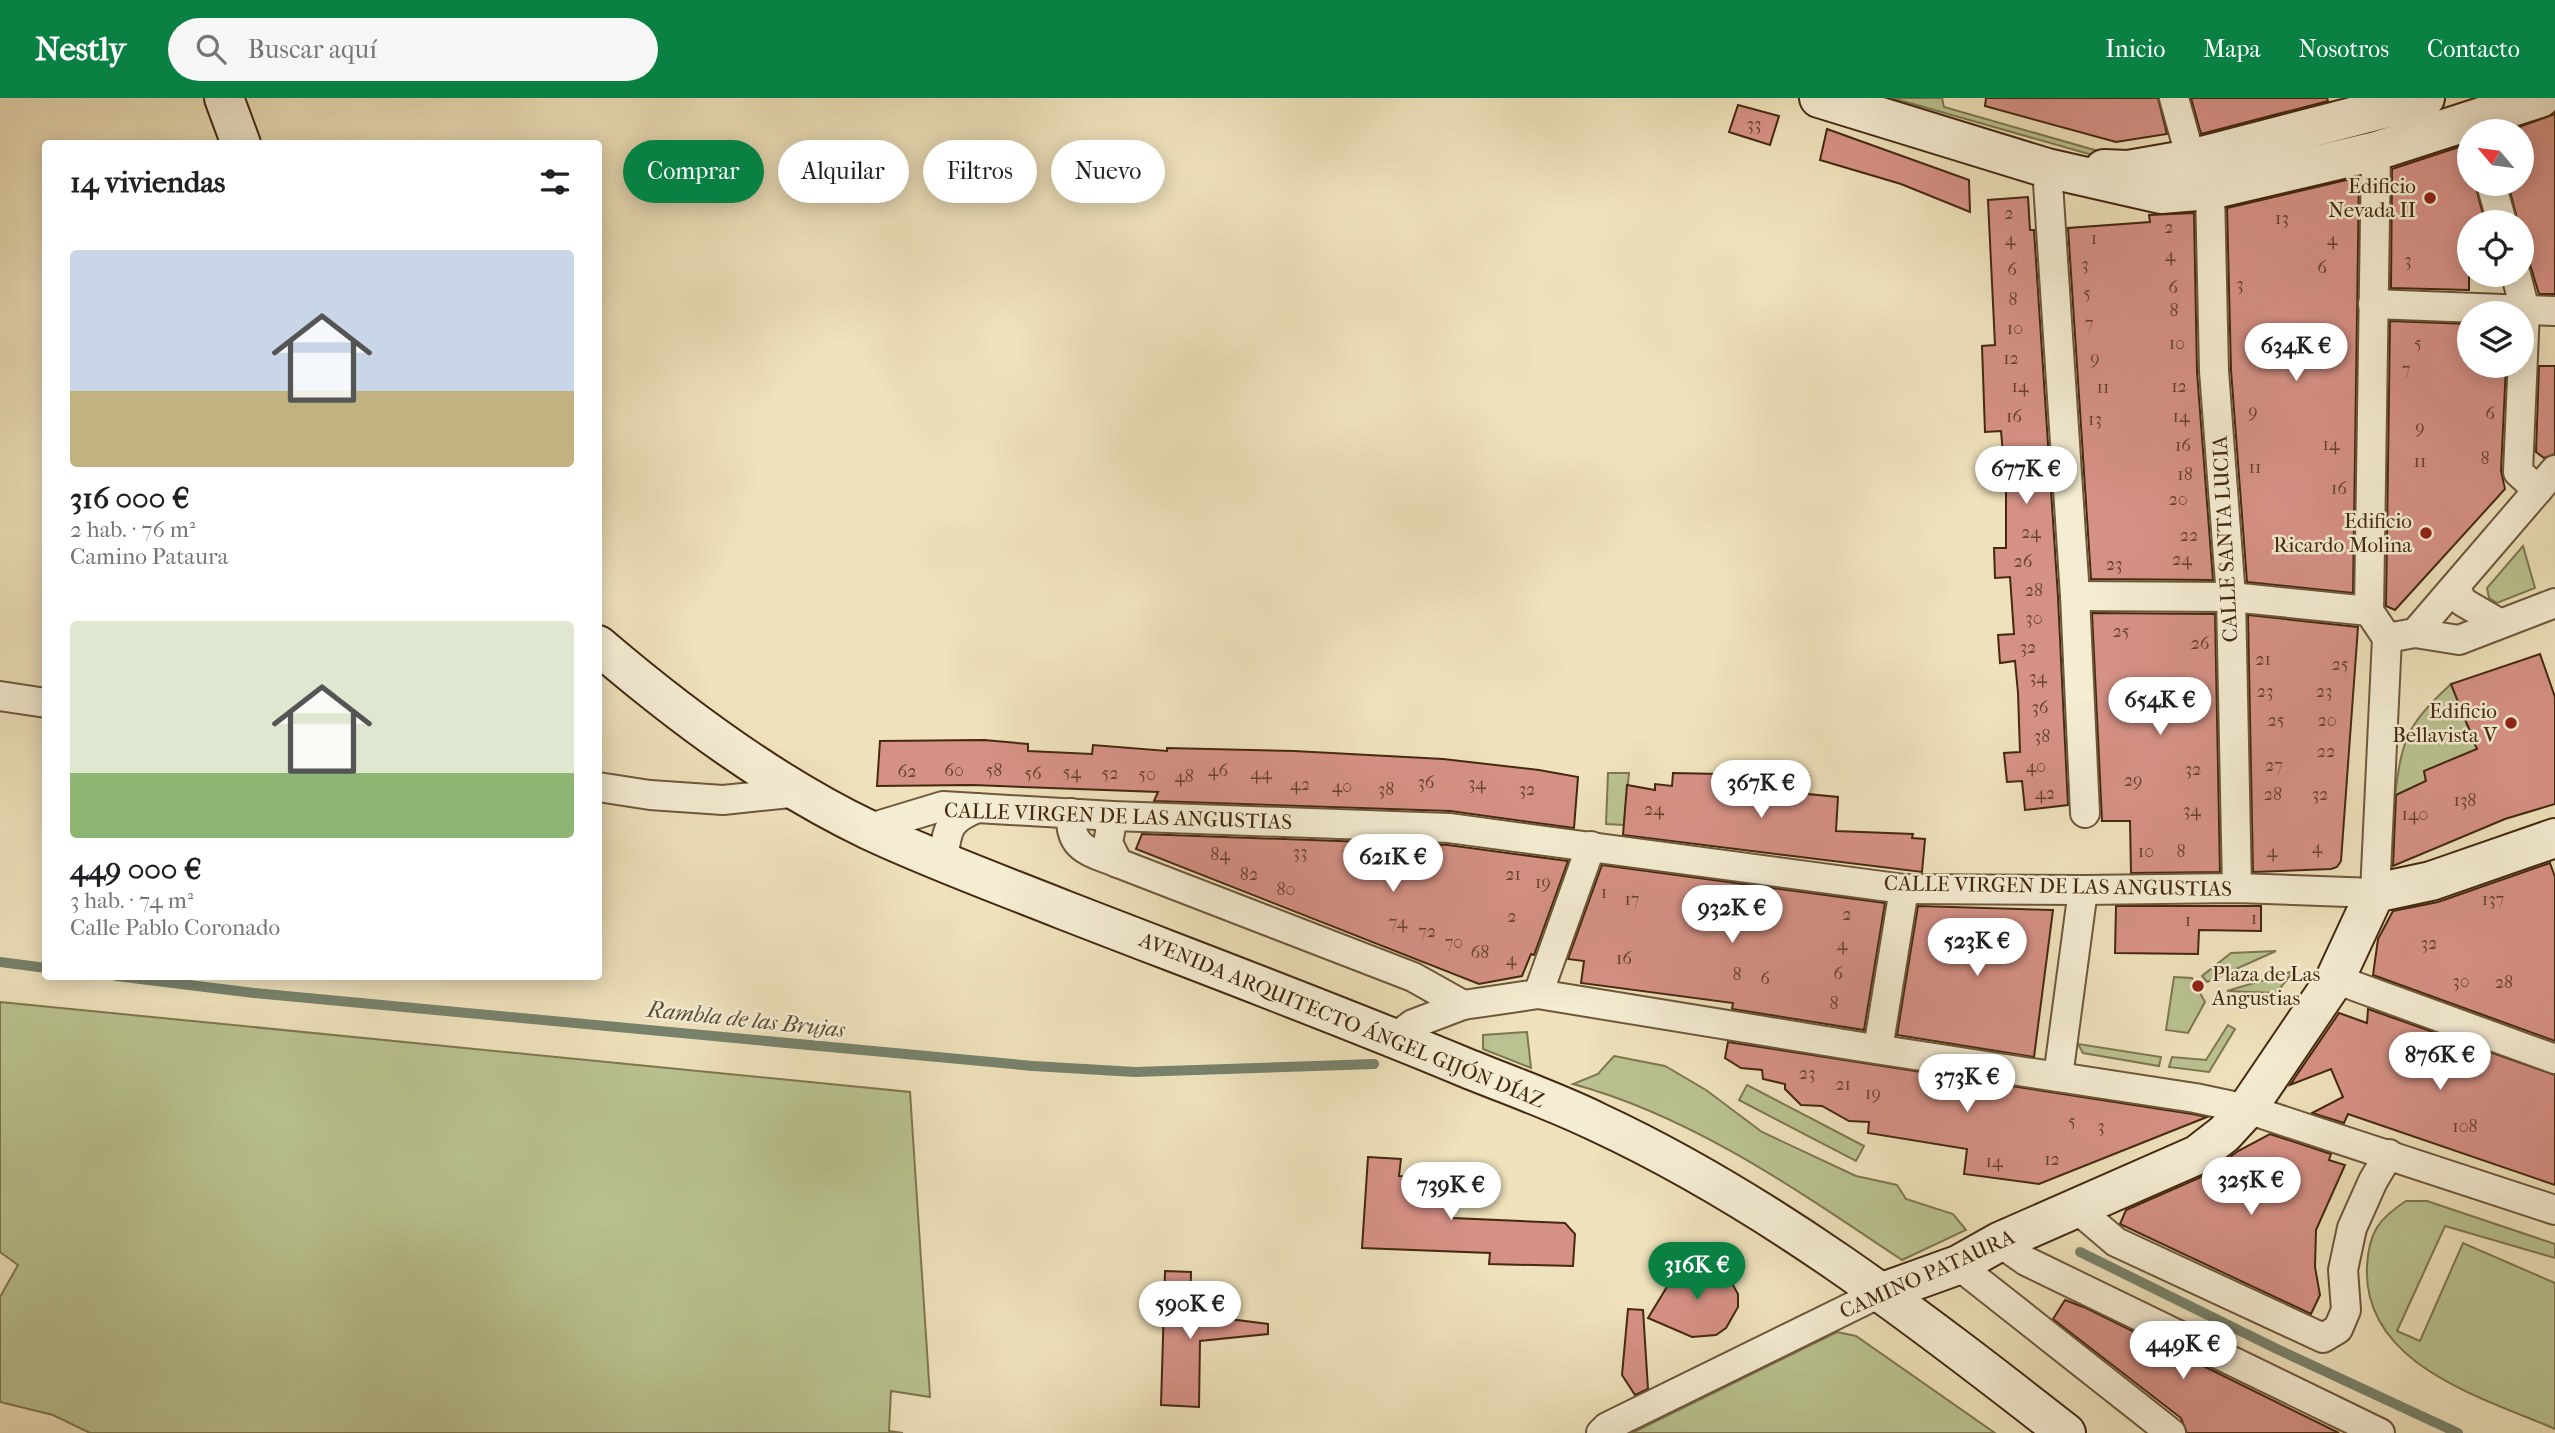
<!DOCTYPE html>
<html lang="es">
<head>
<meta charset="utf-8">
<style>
	body { margin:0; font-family:"IM FELL French Canon",serif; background:#f6f6f6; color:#202124; height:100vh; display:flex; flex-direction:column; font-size:26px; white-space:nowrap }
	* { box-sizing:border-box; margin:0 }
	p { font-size:23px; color:#757577 }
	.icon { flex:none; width:38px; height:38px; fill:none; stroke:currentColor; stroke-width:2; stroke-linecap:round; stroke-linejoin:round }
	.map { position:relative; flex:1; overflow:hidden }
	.panel { position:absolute; left:42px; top:42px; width:560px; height:840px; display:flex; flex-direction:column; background:#fff; border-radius:7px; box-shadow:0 4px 18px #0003 }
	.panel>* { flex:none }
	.hud { position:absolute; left:623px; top:42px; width:665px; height:63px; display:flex; gap:14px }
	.needle { width:46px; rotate:299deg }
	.buttons { position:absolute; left:2457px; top:21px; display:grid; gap:14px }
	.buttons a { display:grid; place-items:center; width:77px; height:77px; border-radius:50%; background:#fff; box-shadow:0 4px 18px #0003; font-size:35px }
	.price { position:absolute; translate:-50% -60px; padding:0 16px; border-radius:24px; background:#fff; color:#222; font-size:23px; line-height:46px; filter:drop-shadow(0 2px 4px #0008) }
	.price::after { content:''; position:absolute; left:50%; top:42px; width:21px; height:16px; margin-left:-10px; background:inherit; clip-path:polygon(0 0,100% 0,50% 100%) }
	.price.on { background:#0b8043; color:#fff }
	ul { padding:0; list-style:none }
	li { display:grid; align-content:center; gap:14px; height:371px; padding:0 28px }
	li span { display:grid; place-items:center; height:217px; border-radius:7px; color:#555 }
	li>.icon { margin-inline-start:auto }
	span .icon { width:126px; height:126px; fill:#fffc; stroke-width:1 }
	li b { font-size:30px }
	h2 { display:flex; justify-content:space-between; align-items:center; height:84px; padding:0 28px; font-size:30px }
	.chip { padding:0 24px; border-radius:32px; background:#fff; box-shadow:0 4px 18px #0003; font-size:24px; line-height:63px }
	.chip.on { background:#0b8043; color:#fff }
	header { display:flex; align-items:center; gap:42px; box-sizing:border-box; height:98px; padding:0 35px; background:#0b8043; color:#fff }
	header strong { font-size:33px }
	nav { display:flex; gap:38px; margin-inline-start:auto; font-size:24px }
	.search { width:490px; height:63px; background:#f6f6f6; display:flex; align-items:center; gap:18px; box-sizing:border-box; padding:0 24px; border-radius:38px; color:#757577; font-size:26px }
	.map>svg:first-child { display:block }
	.green { fill:#b9c290; stroke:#7e7650; stroke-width:2 }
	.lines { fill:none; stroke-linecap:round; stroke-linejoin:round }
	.stream { stroke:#78826c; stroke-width:10 }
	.building { fill:#d69186; stroke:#44290f; stroke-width:2 }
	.street-casing { stroke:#6e573a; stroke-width:32 }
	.secondary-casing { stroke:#44290f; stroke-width:42 }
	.street { stroke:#f4ecd3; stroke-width:28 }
	.secondary { stroke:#f4ecd3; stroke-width:38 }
	.poi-dot { fill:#8f2418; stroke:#f4ecd3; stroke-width:2.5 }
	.labels { text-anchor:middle; stroke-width:5; stroke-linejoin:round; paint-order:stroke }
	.number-label { font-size:18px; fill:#68432d }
	.poi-label { font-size:21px; fill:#44290f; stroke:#f4ecd3; text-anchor:end }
	.street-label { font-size:21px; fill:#44290f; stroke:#f4ecd3 }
	.water-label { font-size:23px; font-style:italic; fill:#5a4e36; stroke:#f4ecd3 }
</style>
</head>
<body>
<header>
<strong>Nestly</strong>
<div class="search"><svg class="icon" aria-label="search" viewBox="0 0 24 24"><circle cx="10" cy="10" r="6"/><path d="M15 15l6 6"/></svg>Buscar aquí</div>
<nav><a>Inicio</a><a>Mapa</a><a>Nosotros</a><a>Contacto</a></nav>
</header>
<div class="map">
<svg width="2555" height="1335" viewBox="0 0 2555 1335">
	<rect width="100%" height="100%" fill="#eee1bb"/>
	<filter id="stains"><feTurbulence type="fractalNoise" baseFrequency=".00286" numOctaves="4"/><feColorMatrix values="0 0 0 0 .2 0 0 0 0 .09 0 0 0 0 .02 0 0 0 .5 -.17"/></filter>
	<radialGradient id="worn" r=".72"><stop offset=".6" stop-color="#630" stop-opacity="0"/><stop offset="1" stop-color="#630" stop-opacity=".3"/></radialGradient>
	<g class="green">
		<path d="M1892,0H1942L1944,9L2119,59L2117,64Z"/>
		<path d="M2523,448L2535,490L2497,505L2489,500L2487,490Z"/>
		<path d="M2451,586L2477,651L2424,673L2426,683L2395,698C2402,639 2408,626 2451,586Z"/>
		<path d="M1608,675H1629L1624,727L1606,726Z"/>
		<path d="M2276,853L2207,884L2202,878L2231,855Z"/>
		<path d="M2294,873L2276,895L2227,893Z"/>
		<path d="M2174,879L2192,880L2205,904L2188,935L2166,932Z"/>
		<path d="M0,904L910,994L930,1299L891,1293L889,1333L903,1335H90L53,1317L0,1304V1199L18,1167L0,1154Z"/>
		<path d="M2228,927L2235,931L2209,974L2169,969L2172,959L2206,962Z"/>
		<path d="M1527,934L1531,970L1483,951V937Z"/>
		<path d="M2078,946L2161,959L2159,968L2083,955Z"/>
		<path d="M1614,958L1665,968L1706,992L1762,1034L1856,1078L1897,1087L1906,1101L1953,1116L1966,1132L1902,1162C1798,1093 1694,1019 1573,986L1598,976Z"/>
		<path d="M1747,987L1864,1048L1856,1063L1739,1002Z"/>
		<path d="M2406,1103H2427L2555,1146V1160L2445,1128L2397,1233L2420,1243L2463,1145L2555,1185V1331C2482,1299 2362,1267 2367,1168C2369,1135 2378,1121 2406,1103Z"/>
		<path d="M1837,1234L1856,1238L1995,1335H1632Z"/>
	</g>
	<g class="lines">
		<g class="stream">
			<path d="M0,864L46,870"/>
			<path d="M116,878L254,895L1033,968L1135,974L1374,966"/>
			<path d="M2080,1154L2277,1251L2458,1335"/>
		</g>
	</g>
	<g class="building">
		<path d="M1986,0H2158L2167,36L2116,44L1985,8Z"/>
		<path d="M2191,0H2327L2328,3L2201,36Z"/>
		<path d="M1738,7L1779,18L1770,47L1729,34Z"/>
		<path d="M2555,16V196H2539L2522,140V124H2518L2508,86H2522V33H2508Z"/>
		<path d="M1827,31L1969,82L1970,114L1901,86L1820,62Z"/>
		<path d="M2462,48L2469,69V86H2475L2485,124H2469V192L2391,190L2392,71Z"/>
		<path d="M2359,79L2353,495L2247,484L2231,272L2227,110Z"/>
		<path d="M2028,99L2030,132H2034L2058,499L2068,707L2025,712L2022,683L2007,684L2004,655L2020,654L2018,595L2015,563L2000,565L1998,537L2014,536L2010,479L1995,480L1994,450H2006V390L2001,333L1985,334L1982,248L1995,247L1988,102Z"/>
		<path d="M2194,115L2197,274L2213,482L2091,481L2068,130L2150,124L2149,117Z"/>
		<path d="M2390,223L2469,226V268H2506L2501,373L2505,391L2395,512L2386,508Z"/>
		<path d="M2539,268H2555V356L2544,360L2536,354Z"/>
		<path d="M2092,515L2215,516L2220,774L2131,775L2130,723H2102Z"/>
		<path d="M2248,517L2358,529L2341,763L2337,769L2331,771L2253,774Z"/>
		<path d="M2540,556L2555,599V706L2505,721L2393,768L2396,697L2426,683L2424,673L2477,651L2451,586Z"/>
		<path d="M984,642L1028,646V653L1092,656L1093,647L1167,653V650L1294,653L1443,661L1539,672L1578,679L1574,730L1450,713L1154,703L1158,694L973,687L877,688L880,643Z"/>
		<path d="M1673,675L1809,678L1808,696L1838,699L1836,733L1913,736L1912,740L1925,741L1922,774L1623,737L1627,687L1655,692V686L1672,688Z"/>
		<path d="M1142,736L1448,747L1568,763L1534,857L1531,856L1522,878L1479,886L1136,751Z"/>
		<path d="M2550,765L2555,779V943L2373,877L2378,841L2393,813L2438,804Z"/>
		<path d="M1602,767L1885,805L1864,932L1732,911L1733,905L1581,885L1584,863L1568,861Z"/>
		<path d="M1918,808L2053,812L2034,959L1897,937Z"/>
		<path d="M2116,808H2261V833L2199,832L2198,856L2115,855Z"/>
		<path d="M2368,911L2555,977V1087L2348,1016L2344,1025L2312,1015L2343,999L2331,971L2290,987L2339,915L2367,925Z"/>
		<path d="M1728,944L2192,1016L2207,1019L2039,1086L1964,1076L1967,1051L1868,1035L1869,1024L1849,1023L1822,1008L1801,1007L1785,991V986L1763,981L1762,972L1741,970L1725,960Z"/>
		<path d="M2270,1036L2331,1056L2329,1062L2345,1067L2316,1132L2315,1169L2320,1197L2311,1216L2120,1126L2126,1112L2206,1077L2238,1053Z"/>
		<path d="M1368,1059L1401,1061L1399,1078L1454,1079L1453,1120L1565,1125L1575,1136L1573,1168L1489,1166L1490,1155L1362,1150Z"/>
		<path d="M1705,1166L1726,1175L1738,1196V1209L1726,1230L1716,1237L1692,1239L1648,1220L1673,1179L1682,1171Z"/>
		<path d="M1165,1173L1191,1174L1190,1216L1268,1226V1236L1200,1243L1199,1309L1161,1307Z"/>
		<path d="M2065,1202L2086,1210L2339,1335H2187L2181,1320L2053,1221Z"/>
		<path d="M1628,1211L1643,1212L1648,1291L1635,1297L1622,1277Z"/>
	</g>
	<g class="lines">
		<g class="street-casing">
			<g id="street">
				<path d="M2174,0L2191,61"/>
				<path d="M2047,70L2075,498L2085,715"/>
				<path d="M2491,86L2502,124"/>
				<path d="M2210,92L2214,273L2231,499L2237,790"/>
				<path d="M2516,177L2525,212L2518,374L2538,392"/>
				<path d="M2373,206L2555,213"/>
				<path d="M2455,490L2463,504L2499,525"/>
				<path d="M2075,498L2231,499L2369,513"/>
				<path d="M2415,535L2459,542L2555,505"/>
				<path d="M2387,540L2415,535L2555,372"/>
				<path d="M0,598L46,605"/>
				<path d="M598,689L650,697L723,702L800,694"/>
				<path d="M1071,715C1069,752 1089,753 1118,765"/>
				<path d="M1113,718L1108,745L1118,765L1413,879L1463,907"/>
				<path d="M867,731L943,708L1113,718L1449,730L1904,791L2083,792L2237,790L2375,795L2387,540L2369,513L2376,53"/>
				<path d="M952,768L944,757C947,728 951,721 977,710"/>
				<path d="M2335,881L2555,961"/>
				<path d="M1538,896L1591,748"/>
				<path d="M1394,940L1413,926L1463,907L1538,896L1856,948L2195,1000L2247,1011L2555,1112"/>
				<path d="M1878,951L1904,791"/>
				<path d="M2058,979L2083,792"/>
				<path d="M2076,1110L2116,1144L2323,1240L2338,1231L2346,1212L2343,1172L2352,1130L2373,1083L2389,1056"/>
				<path d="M1999,1144L2026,1163L2380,1335"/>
				<path d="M1958,1167L2171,1335"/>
				<path d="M1601,1335L1607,1329L1880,1195"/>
			</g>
		</g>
		<g class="secondary-casing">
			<g id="secondary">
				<path d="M224,0L241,46"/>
				<path d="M1819,0L2047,70L2161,96L2210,92L2376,53L2540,0"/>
				<path d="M2104,71L2128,72L2191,61L2425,0"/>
				<path d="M598,547C681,618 771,685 869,732C933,762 999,786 1064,812C1198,864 1332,914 1464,969C1508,987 1554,1003 1597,1024C1767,1103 1919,1220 2066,1335"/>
				<path d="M1880,1195L1958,1167L1999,1144L2197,1057L2224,1036L2247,1011L2335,881L2375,795L2431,783L2555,740"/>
			</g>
		</g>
		<use href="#street" class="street"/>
		<use href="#secondary" class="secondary"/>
	</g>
	<g class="poi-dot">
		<circle cx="2430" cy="100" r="7"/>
		<circle cx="2426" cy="435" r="7"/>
		<circle cx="2511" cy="625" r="7"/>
		<circle cx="2198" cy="888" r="7"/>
	</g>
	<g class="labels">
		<g class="number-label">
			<text x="1754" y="32">33</text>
			<text x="2009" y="121">2</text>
			<text x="2282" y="126">13</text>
			<text x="2169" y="135">2</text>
			<text x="2094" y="146">1</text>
			<text x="2010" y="147">4</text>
			<text x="2332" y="147">4</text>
			<text x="2170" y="163">4</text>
			<text x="2408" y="168">3</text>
			<text x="2085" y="172">3</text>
			<text x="2322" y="175">6</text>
			<text x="2012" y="177">6</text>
			<text x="2240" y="192">3</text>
			<text x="2173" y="195">6</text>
			<text x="2087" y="201">5</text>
			<text x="2013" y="207">8</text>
			<text x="2174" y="218">8</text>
			<text x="2089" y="231">7</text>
			<text x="2015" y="236">10</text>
			<text x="2177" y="251">10</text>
			<text x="2418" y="251">5</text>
			<text x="2011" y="266">12</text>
			<text x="2095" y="266">9</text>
			<text x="2406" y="277">7</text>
			<text x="2020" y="294">14</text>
			<text x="2179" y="294">12</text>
			<text x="2103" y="295">11</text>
			<text x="2253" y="319">9</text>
			<text x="2490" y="321">6</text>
			<text x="2014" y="324">16</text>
			<text x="2181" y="324">14</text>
			<text x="2095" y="327">13</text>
			<text x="2420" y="335">9</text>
			<text x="2331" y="352">14</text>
			<text x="2183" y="353">16</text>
			<text x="2485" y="366">8</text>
			<text x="2420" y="369">11</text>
			<text x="2255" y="375">11</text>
			<text x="2185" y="382">18</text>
			<text x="2339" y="396">16</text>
			<text x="2178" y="407">20</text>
			<text x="2031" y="440">24</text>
			<text x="2189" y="443">22</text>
			<text x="2182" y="467">24</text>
			<text x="2023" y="469">26</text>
			<text x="2114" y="472">23</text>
			<text x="2034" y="498">28</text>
			<text x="2034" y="526">30</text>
			<text x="2121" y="539">25</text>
			<text x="2200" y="551">26</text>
			<text x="2028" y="555">32</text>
			<text x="2263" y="567">21</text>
			<text x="2340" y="572">25</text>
			<text x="2038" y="585">34</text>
			<text x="2265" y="599">23</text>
			<text x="2324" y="599">23</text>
			<text x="2040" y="615">36</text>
			<text x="2276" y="628">25</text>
			<text x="2327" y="628">20</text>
			<text x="2042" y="644">38</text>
			<text x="2326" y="659">22</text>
			<text x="2274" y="673">27</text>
			<text x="2036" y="674">40</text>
			<text x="2193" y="677">32</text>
			<text x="954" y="678">60</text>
			<text x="994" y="678">58</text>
			<text x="1218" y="678">46</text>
			<text x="907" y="679">62</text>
			<text x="1072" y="680">54</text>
			<text x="1033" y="681">56</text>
			<text x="1110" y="681">52</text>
			<text x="1261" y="681">44</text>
			<text x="1147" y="682">50</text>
			<text x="1184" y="684">48</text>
			<text x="2133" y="688">29</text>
			<text x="1426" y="690">36</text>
			<text x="1477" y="691">34</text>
			<text x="1300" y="692">42</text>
			<text x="1342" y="694">40</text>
			<text x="1386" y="697">38</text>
			<text x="1527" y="697">32</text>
			<text x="2045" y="701">42</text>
			<text x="2273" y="702">28</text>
			<text x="2320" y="702">32</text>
			<text x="2465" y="708">138</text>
			<text x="1654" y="717">24</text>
			<text x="2192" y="718">34</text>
			<text x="2415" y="722">140</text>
			<text x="2317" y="755">4</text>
			<text x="2146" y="759">10</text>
			<text x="2181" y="759">8</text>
			<text x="2272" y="759">4</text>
			<text x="1300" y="760">33</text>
			<text x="1220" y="762">84</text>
			<text x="1249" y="782">82</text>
			<text x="1513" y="782">21</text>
			<text x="1543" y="790">19</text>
			<text x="1286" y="797">80</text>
			<text x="1604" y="800">1</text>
			<text x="1632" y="807">17</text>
			<text x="2493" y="807">137</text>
			<text x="1847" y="822">2</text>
			<text x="1512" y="824">2</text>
			<text x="2254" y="826">1</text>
			<text x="2188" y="828">1</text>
			<text x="1398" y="830">74</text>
			<text x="1427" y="839">72</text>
			<text x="1454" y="850">70</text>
			<text x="2429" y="851">32</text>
			<text x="1842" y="852">4</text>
			<text x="1480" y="860">68</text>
			<text x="1624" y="866">16</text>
			<text x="1511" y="867">4</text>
			<text x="1838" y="881">6</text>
			<text x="1737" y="882">8</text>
			<text x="1765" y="886">6</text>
			<text x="2461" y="889">30</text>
			<text x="2504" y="890">28</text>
			<text x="1834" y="911">8</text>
			<text x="1807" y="981">23</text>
			<text x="1843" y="992">21</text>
			<text x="1873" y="1001">19</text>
			<text x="2072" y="1029">5</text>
			<text x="2101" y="1034">3</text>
			<text x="2465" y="1034">108</text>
			<text x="2052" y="1067">12</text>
			<text x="1994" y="1069">14</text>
		</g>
		<g class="poi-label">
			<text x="2416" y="95">Edificio<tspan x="2416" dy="24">Nevada II</tspan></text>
			<text x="2412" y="430">Edificio<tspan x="2412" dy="24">Ricardo Molina</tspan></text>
			<text x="2497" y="620">Edificio<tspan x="2497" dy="24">Bellavista V</tspan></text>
			<text x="2212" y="883" text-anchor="start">Plaza de Las<tspan x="2212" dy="24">Angustias</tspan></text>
		</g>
		<g class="street-label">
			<text transform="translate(2225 441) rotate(-93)" y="7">CALLE SANTA LUCIA</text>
			<text transform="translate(1118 718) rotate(2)" y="7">CALLE VIRGEN DE LAS ANGUSTIAS</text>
			<text transform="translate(2058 788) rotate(1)" y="7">CALLE VIRGEN DE LAS ANGUSTIAS</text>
			<text transform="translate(1342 922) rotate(22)" y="7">AVENIDA ARQUITECTO ÁNGEL GIJÓN DÍAZ</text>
			<text transform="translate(1927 1176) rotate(-24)" y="7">CAMINO PATAURA</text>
		</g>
		<g class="water-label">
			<text transform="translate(746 921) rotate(6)" y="8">Rambla de las Brujas</text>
		</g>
	</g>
	<rect width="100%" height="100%" filter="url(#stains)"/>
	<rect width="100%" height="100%" fill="url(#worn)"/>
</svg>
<div class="buttons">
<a><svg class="needle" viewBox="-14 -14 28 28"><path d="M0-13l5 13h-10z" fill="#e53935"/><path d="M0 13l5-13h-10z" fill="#757577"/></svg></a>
<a><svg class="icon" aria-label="locate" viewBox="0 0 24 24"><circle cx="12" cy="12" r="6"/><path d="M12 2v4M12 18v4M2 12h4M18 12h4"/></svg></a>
<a><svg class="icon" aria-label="layers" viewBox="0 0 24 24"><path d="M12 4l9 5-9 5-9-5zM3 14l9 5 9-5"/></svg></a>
</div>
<b class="price" style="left:2296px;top:285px">634K €</b>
<b class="price" style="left:2026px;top:408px">677K €</b>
<b class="price" style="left:2160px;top:639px">654K €</b>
<b class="price" style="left:1761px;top:722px">367K €</b>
<b class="price" style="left:1393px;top:796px">621K €</b>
<b class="price" style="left:1732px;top:847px">932K €</b>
<b class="price" style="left:1977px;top:880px">523K €</b>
<b class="price" style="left:2440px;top:994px">876K €</b>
<b class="price" style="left:1967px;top:1016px">373K €</b>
<b class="price" style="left:2251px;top:1119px">325K €</b>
<b class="price" style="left:1451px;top:1124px">739K €</b>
<b class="price on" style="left:1697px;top:1204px">316K €</b>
<b class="price" style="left:1190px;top:1243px">590K €</b>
<b class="price" style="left:2183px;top:1283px">449K €</b>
<div class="hud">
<a class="chip on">Comprar</a>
<a class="chip">Alquilar</a>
<a class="chip">Filtros</a>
<a class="chip">Nuevo</a>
</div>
<section class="panel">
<h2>14 viviendas<svg class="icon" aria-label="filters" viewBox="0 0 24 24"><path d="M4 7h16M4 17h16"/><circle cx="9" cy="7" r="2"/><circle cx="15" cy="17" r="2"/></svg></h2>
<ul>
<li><span style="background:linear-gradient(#c9d6e8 65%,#c2b280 0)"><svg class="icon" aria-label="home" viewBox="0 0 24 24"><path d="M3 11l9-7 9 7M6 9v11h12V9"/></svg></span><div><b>316 000 €</b><p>2 hab. · 76 m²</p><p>Camino Pataura</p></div></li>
<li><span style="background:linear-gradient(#dfe7d0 70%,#8fb573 0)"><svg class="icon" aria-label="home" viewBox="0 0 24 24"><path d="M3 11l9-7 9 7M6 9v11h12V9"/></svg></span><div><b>449 000 €</b><p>3 hab. · 74 m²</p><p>Calle Pablo Coronado</p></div></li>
</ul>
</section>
</div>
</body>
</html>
